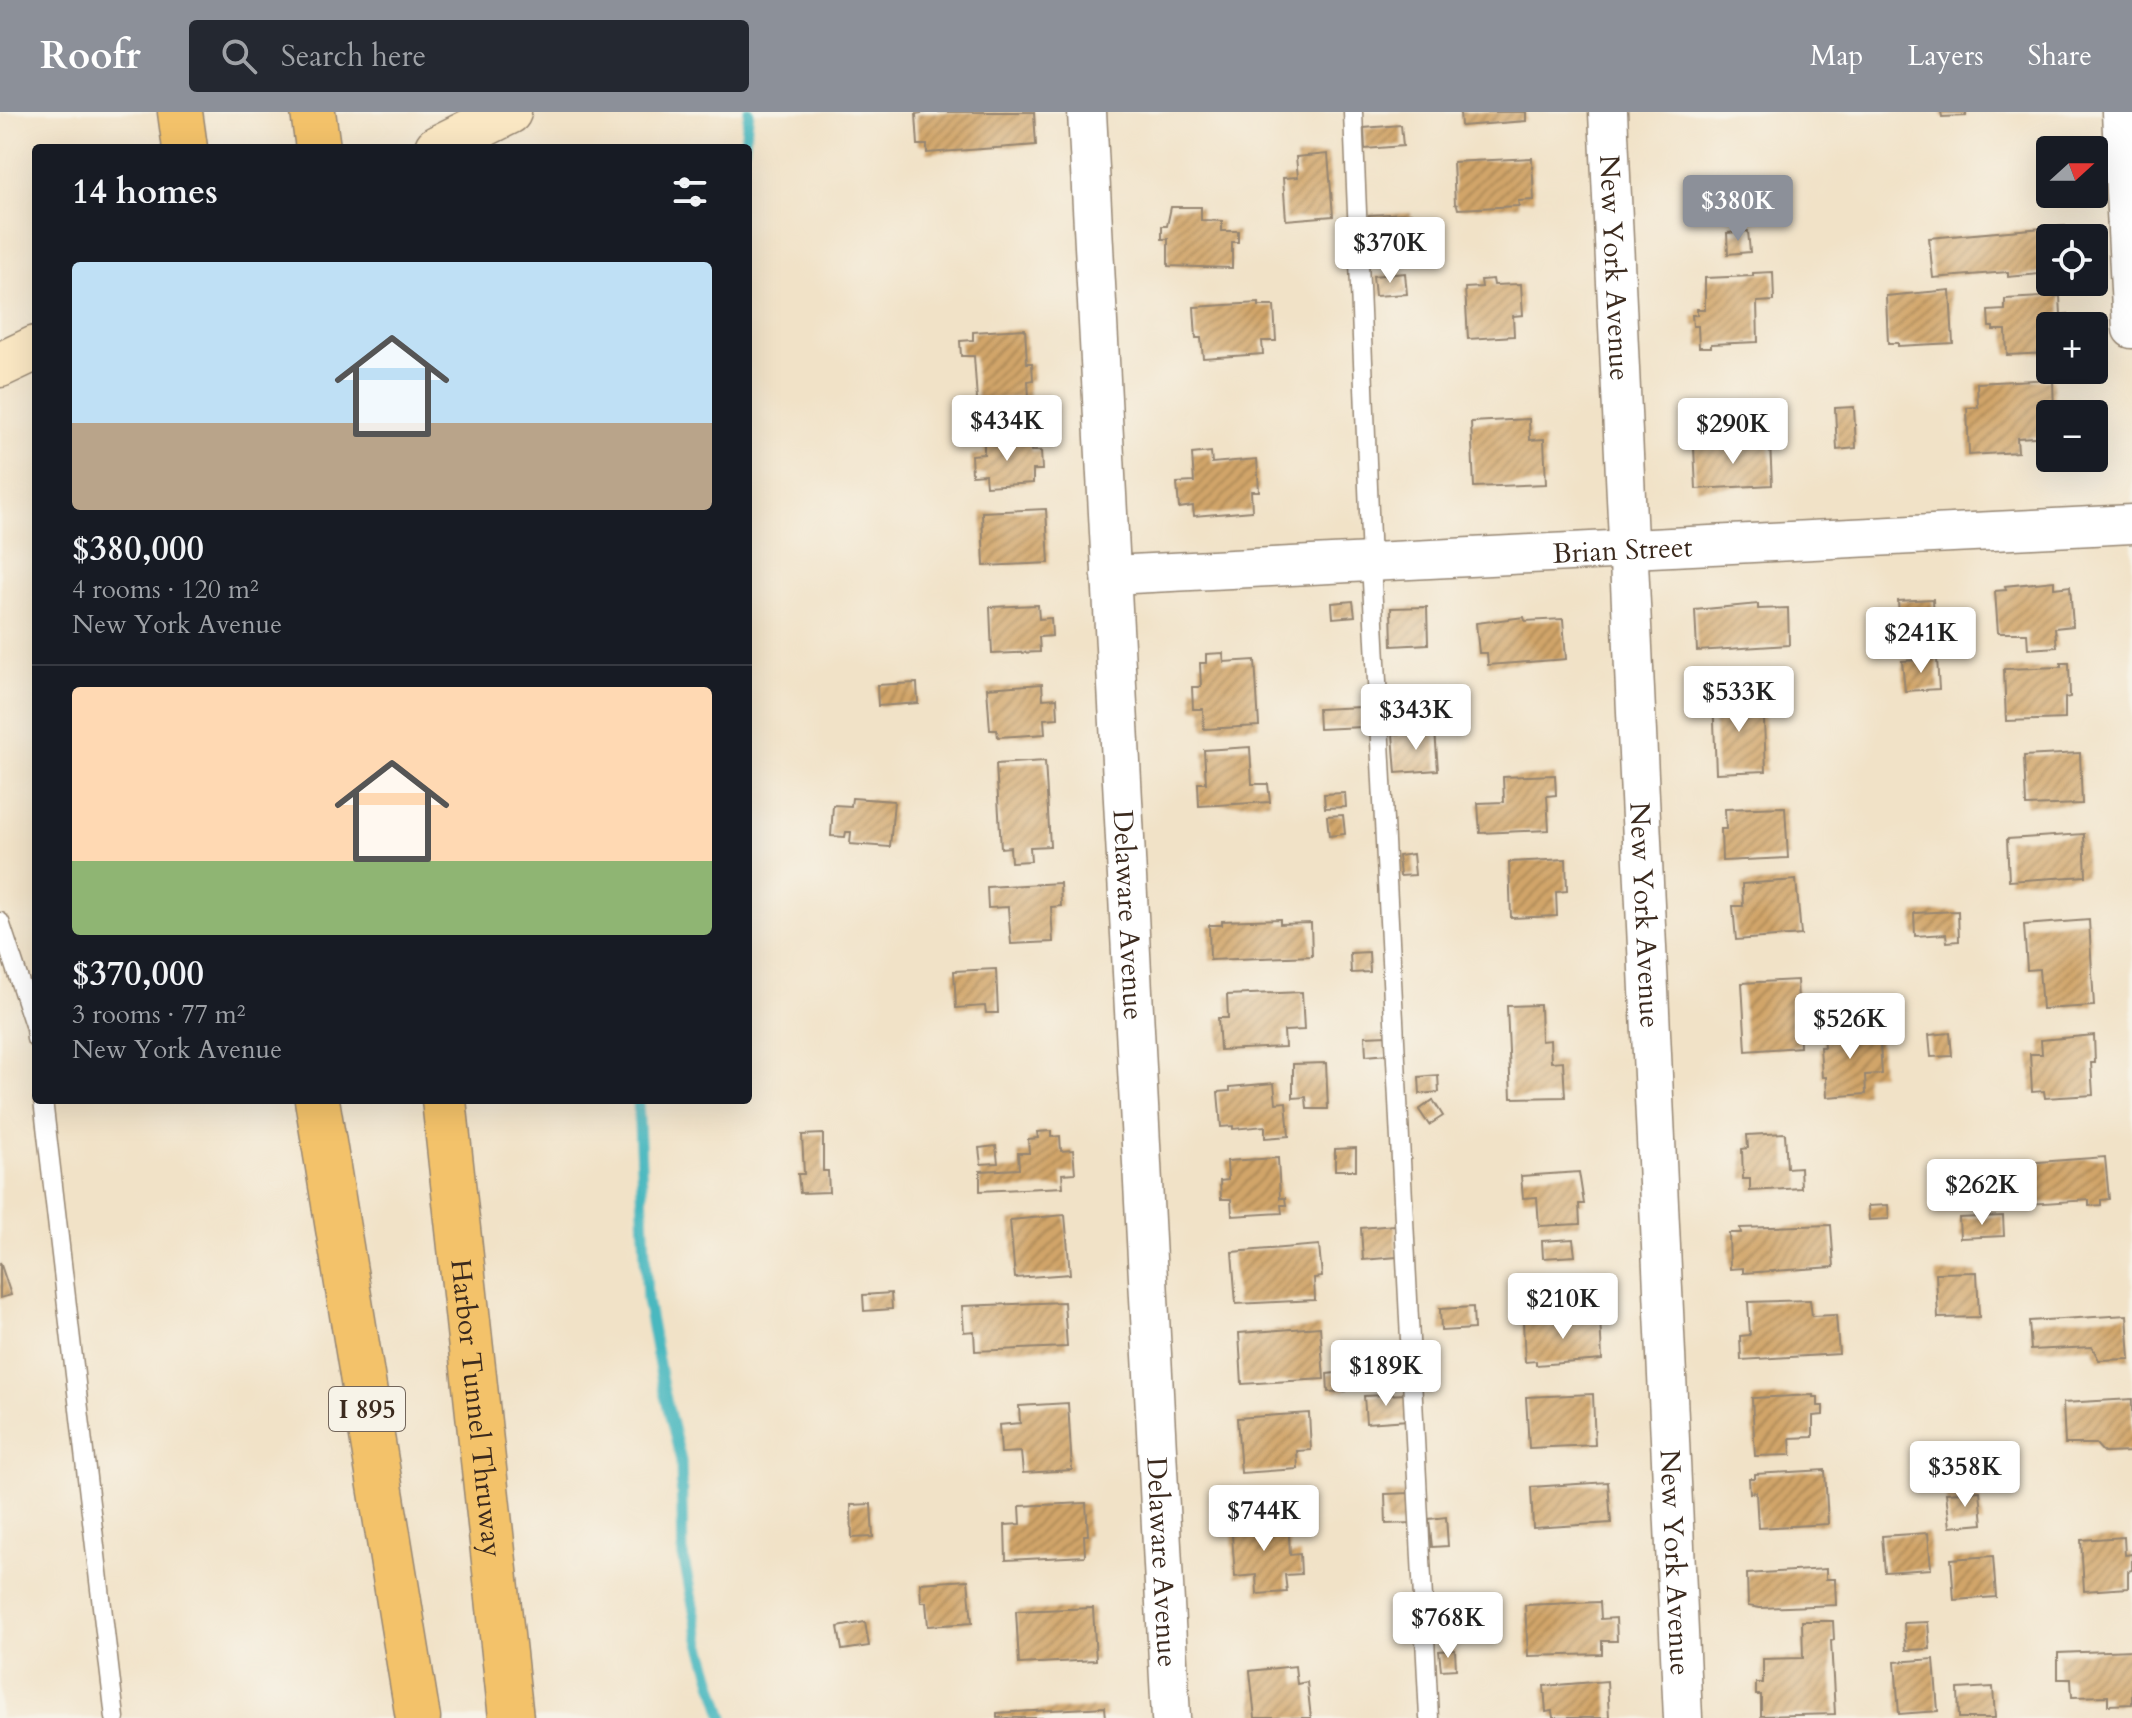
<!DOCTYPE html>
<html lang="en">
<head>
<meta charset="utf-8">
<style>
	body { margin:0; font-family:Cardo,serif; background:#242831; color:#f1f3f6; height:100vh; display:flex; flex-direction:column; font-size:30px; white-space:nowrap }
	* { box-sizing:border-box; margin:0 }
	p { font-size:26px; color:#9ea1a6 }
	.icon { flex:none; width:44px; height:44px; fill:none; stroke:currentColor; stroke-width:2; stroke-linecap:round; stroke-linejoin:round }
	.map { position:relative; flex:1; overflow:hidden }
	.panel { position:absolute; left:32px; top:32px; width:720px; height:960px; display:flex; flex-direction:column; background:#171b24; border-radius:8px; box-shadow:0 8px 32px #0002 }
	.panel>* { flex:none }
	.needle { width:52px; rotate:69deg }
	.fabs { position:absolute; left:2036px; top:24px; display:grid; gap:16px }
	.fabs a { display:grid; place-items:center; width:72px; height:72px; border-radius:8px; background:#171b24; box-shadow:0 8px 32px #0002; font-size:40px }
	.price { position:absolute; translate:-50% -68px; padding:0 18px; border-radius:8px; background:#fff; color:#222; font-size:26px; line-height:52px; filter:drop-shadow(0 2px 4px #0008) }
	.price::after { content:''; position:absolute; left:50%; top:48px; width:24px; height:18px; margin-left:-12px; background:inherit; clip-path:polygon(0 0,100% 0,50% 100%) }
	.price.selected { background:#8c9099; color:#fff }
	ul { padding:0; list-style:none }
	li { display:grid; align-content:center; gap:16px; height:424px; padding:0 40px }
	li+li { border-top:2px solid #363941 }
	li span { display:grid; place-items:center; height:248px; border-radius:8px; color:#555 }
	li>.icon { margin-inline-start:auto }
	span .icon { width:144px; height:144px; fill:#fffc; stroke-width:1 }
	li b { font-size:34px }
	h2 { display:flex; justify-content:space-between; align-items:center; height:96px; padding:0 40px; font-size:34px }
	header { display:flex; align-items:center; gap:48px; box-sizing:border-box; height:112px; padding:0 40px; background:#8c9099; color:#fff }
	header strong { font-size:38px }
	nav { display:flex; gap:44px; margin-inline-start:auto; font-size:28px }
	.search { width:560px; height:72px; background:#242831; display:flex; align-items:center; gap:20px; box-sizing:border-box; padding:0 28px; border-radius:8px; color:#9ea1a6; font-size:30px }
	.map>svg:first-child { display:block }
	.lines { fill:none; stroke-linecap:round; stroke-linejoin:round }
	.stream { stroke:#49b8bf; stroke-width:11 }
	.building { fill:url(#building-hatch) }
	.service-casing { stroke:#968672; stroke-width:21 }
	.minor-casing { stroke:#968672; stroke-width:41 }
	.secondary-casing { stroke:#968672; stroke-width:47 }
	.motorway-casing { stroke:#968672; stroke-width:47 }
	.service { stroke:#fff; stroke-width:18 }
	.minor { stroke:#fff; stroke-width:38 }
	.secondary { stroke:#fae7c3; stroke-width:44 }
	.motorway { stroke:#f3c26a; stroke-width:44 }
	.labels { text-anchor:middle; stroke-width:6; stroke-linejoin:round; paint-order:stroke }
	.shield { fill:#f7f3e8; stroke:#73665b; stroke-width:2 }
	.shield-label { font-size:26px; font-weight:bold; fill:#3b2a1e }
	.street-label { font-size:28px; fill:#3b2a1e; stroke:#f7f3e8 }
</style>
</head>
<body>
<header>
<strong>Roofr</strong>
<div class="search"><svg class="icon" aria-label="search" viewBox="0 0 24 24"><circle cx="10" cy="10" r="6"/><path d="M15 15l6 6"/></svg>Search here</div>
<nav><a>Map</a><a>Layers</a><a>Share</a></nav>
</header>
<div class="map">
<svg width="2132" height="1606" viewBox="0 0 2132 1606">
	<defs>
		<pattern id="building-hatch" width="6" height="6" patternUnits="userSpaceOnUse" patternTransform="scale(2)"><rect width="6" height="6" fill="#d1a569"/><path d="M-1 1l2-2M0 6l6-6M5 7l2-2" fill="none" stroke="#ab8756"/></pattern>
	</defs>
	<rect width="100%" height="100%" fill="#f7f3e8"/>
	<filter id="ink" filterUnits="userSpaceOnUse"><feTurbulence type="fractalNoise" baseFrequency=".0125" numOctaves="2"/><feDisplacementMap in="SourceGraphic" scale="16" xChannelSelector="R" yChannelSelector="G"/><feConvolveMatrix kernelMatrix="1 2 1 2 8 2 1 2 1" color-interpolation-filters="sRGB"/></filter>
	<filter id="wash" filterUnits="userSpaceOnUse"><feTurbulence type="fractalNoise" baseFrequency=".006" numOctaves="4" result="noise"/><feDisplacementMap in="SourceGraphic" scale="32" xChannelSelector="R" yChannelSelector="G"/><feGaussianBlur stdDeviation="1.8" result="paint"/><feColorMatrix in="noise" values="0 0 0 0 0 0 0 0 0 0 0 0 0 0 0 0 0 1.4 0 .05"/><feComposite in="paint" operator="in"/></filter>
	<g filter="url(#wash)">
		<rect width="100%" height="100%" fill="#f1e2c7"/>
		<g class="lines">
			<g class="stream">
				<path d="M744,36L749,0"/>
				<path d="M638,988L647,1188L663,1275L681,1349L683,1444L700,1527L724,1606"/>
			</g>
		</g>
		<g id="blocks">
			<g class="building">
				<path d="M927,0H1034L1036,33L927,41V33H918L916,2Z"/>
				<path d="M1460,0H1526V9L1461,14Z"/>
				<path d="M1941,0H1966V4L1942,5Z"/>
				<path d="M1401,13L1403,34L1365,37L1364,16Z"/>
				<path d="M1328,42L1333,104L1286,108L1283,66L1298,65L1296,45Z"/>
				<path d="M1532,46L1534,88L1518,89L1519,94L1458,97L1457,93L1455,92L1453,50Z"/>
				<path d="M1171,95H1201V108L1222,109V119H1238V130H1232V156L1168,154V127H1162V114H1167Z"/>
				<path d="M1411,101L1412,129L1371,131L1369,103Z"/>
				<path d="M2065,114L2066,126H2050V161L2008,165V160L1995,161L1933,166L1929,126Z"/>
				<path d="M1748,119L1750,140L1728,142L1727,121Z"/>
				<path d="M1773,160L1774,189L1757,190L1758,230L1711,232V235H1699L1698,214H1693L1692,203H1697V197H1705V166L1753,164V161Z"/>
				<path d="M1405,161L1407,182L1375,184L1373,164Z"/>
				<path d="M1493,167L1494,173L1521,172L1523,203L1513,204L1514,224L1468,227L1465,176L1482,175L1481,168Z"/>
				<path d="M1950,178L1953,231L1898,234V231H1888L1886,184Z"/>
				<path d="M2060,184L2061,203L2068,202V214H2050V241L2007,243L2006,218H1993V215H1989L1988,199L2005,198V187Z"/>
				<path d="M1259,191V194H1274L1276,229H1262L1263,242L1203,246L1201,226H1196L1194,195Z"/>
				<path d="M1025,217L1027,251H1032L1033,268L1028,269L1029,285L977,288L974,244H961L960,229L973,228V220Z"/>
				<path d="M2053,267L2054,302H2050V324L2017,326L2018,340L1969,343L1967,296L1978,295L1977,271Z"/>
				<path d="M1761,295V311L1742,312V296Z"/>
				<path d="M1854,295L1856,336L1837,338L1835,296Z"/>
				<path d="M1529,307L1530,328L1544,327L1546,372L1474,375L1471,310Z"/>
				<path d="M1030,328L1031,339H1041L1042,358H1033V371L986,374L985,362L972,363L971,343L984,342V330Z"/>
				<path d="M1770,331L1772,373L1696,377L1694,335Z"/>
				<path d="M1211,340L1212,351L1257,347L1259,379H1251L1252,399L1194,404L1193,394L1179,396L1177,371L1194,370L1192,342Z"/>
				<path d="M1046,397L1049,451L984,454L982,400Z"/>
				<path d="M2054,469V476L2070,474L2073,514L2055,516L2057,535L2028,537L2027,521H1998L1995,479L2006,478L2005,474Z"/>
				<path d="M1933,487L1935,529L1901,531L1898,489Z"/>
				<path d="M1353,489L1355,504L1333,506L1332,491Z"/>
				<path d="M1758,492V497L1788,496L1789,533L1697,539L1695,498Z"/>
				<path d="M1038,493L1039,507L1051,506L1052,524L1039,525L1040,540L992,542L990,495Z"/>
				<path d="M1427,495L1428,532L1392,534L1391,496Z"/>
				<path d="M1524,505L1525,509L1563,507L1566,547L1488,553L1487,541H1479L1476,511Z"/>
				<path d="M1223,541L1224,550L1255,548L1259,614L1204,617L1203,597H1193L1192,575H1201L1200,551H1206V542Z"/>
				<path d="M1937,547L1939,577L1905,579L1902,549Z"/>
				<path d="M2061,551H2069L2070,585L2065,586V607L2006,609L2004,557L2061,555Z"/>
				<path d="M917,571L918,591L878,594L877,573Z"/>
				<path d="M1042,572L1043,587L1057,586L1058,606L1044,607L1045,622L998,625L997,618H990L987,576Z"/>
				<path d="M1763,583L1766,659L1716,661L1713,584Z"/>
				<path d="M1362,595L1363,615L1319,617L1318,597Z"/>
				<path d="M1435,619L1438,658L1396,661L1393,622Z"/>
				<path d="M1250,635L1252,672H1268L1270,690L1199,694L1198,671H1206L1204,638Z"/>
				<path d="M2080,641L2082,692L2026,694L2024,644Z"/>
				<path d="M1045,649L1050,734L1030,735L1031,749L1011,750L1010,735L1001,736L996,652Z"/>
				<path d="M1555,663L1556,683L1547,684L1549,718L1480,721L1478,691L1504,690L1503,665Z"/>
				<path d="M1345,681L1346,695L1325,696L1324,682Z"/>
				<path d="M852,686L894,689L890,735L850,732L851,720H846L845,725L831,724L833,693L851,694Z"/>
				<path d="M1785,695L1788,746L1722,749L1721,717H1726L1725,697Z"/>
				<path d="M1343,703L1345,722L1329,724L1327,704Z"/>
				<path d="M2084,722L2086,764L2009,769L2007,727Z"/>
				<path d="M1413,742L1415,763L1400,764L1398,744Z"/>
				<path d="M1566,747L1567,779L1556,780L1557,804L1511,806L1509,750Z"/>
				<path d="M1796,768L1801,823L1736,828L1733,794H1743L1742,772Z"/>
				<path d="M1060,771L1061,794L1051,795L1053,830L1011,832L1008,795L988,796L987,775Z"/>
				<path d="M1958,799L1959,829L1947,830L1946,822L1915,824L1914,801Z"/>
				<path d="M1280,807V812L1311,811L1312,844L1210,848L1209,813H1222V809Z"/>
				<path d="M2089,808L2094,894L2042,897L2039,857L2027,858L2024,813Z"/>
				<path d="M1369,840L1370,860L1351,861L1350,841Z"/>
				<path d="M996,857L998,901H986L985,894L956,896L954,859Z"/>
				<path d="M1797,868L1800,935L1746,939L1742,871Z"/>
				<path d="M1302,880L1304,918L1284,919L1285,935L1220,938L1218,906H1228L1227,883Z"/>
				<path d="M1540,893L1541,929L1550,928L1551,950L1563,949L1565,985L1511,986L1507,894Z"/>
				<path d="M1879,918L1882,962L1865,963L1866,982L1827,985L1826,965H1822L1820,935H1824L1823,921Z"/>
				<path d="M1950,921L1952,944L1931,945L1929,923Z"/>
				<path d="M1387,923L1388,942L1366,944L1365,924Z"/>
				<path d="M2094,923L2095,951H2091L2093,983L2045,986L2044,979L2032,980L2030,942H2042L2041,928Z"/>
				<path d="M1326,951L1328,997H1307L1306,985L1293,986V952Z"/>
				<path d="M1438,963L1439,980L1420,982L1419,965Z"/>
				<path d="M1274,971L1276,991L1286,990L1289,1024L1265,1026V1014L1233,1017V1014L1221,1015L1218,980L1230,979V975Z"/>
				<path d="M1433,988L1443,1004L1429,1013L1419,998Z"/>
				<path d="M1051,1019V1025L1060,1024L1061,1039L1073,1038L1075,1061L1062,1062L1063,1075L980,1079V1059L1019,1057L1018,1041H1029L1028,1027L1038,1026L1037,1020Z"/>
				<path d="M1785,1021L1787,1056L1800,1055L1801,1076L1750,1079V1067H1743L1742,1037L1748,1036L1747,1023Z"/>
				<path d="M823,1022V1059H828L829,1080L800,1081L798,1062H804L802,1023Z"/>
				<path d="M996,1034L998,1051L981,1052L979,1036Z"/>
				<path d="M1356,1036V1058H1335V1037Z"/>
				<path d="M2105,1045L2109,1087L2101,1088V1093L2089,1094V1088L2029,1092L2026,1051Z"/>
				<path d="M1278,1046L1280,1086H1285L1286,1093H1281L1282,1101L1232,1104L1231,1087H1221L1220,1069L1228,1068L1227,1049Z"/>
				<path d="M1579,1060L1584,1092H1579L1580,1112L1539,1114L1537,1085L1523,1086L1521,1064Z"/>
				<path d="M1888,1093L1889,1107L1869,1108L1868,1094Z"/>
				<path d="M1065,1103L1070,1162L1015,1166L1010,1108Z"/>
				<path d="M2003,1104L2004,1124L1960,1126L1959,1106Z"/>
				<path d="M1395,1113L1397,1145L1363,1148L1361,1116Z"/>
				<path d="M1831,1113L1834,1155L1743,1161V1156L1730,1157L1729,1121H1741L1740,1116Z"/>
				<path d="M1573,1127L1575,1144L1543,1146L1542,1129Z"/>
				<path d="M1319,1133L1322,1165L1314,1166L1315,1188L1236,1192L1232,1140Z"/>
				<path d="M0,1150L11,1183L0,1186Z"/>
				<path d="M1977,1160L1979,1205L1938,1206L1936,1161Z"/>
				<path d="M891,1181L892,1197L864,1199L863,1183Z"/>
				<path d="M1810,1188L1812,1204L1836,1203L1839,1242L1741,1248L1740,1224L1750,1223L1748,1190Z"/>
				<path d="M1064,1190L1067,1235L975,1239L974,1219L964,1220L962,1194Z"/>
				<path d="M1473,1195L1474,1217L1441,1219L1440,1197Z"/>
				<path d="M2127,1203L2130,1247L2099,1248L2092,1235L2031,1238L2029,1209Z"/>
				<path d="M1600,1205L1602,1248L1536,1253V1249L1525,1250L1523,1209Z"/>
				<path d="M1320,1215L1324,1267L1242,1272L1239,1221Z"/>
				<path d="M1345,1260L1346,1279L1328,1280L1327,1262Z"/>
				<path d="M1406,1282L1408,1308L1366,1311L1364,1284Z"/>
				<path d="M1593,1282L1595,1333L1529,1336L1526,1285Z"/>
				<path d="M1813,1283V1285H1818V1294H1823V1303L1813,1304V1325L1790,1326L1791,1343L1755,1344L1752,1286Z"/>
				<path d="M2132,1287V1340L2104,1341L2096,1332H2065L2063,1291Z"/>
				<path d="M1068,1291L1072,1358L1023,1361L1021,1340L1001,1341L999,1313L1020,1311L1019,1294Z"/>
				<path d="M1309,1301L1311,1338L1297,1339L1298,1357L1241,1361L1237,1306Z"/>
				<path d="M1825,1358L1828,1412L1758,1416L1756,1380L1750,1381L1749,1366H1755V1362Z"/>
				<path d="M1608,1370L1611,1411L1533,1416L1531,1375Z"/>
				<path d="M1980,1379L1983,1412L1950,1415L1946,1381Z"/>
				<path d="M1411,1381L1413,1411L1386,1412L1385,1382Z"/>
				<path d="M1086,1391L1088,1423H1084L1085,1444L1006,1448L1005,1413L1021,1412L1020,1394Z"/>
				<path d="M871,1392L873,1425L852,1426L851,1393Z"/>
				<path d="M1288,1405L1290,1443L1300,1442L1301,1462L1285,1463L1287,1480L1257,1482L1256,1463L1235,1465L1231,1409Z"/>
				<path d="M1446,1405L1448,1434L1432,1435L1429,1407Z"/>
				<path d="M1928,1421L1931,1457L1885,1460L1882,1424Z"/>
				<path d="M2124,1425L2125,1443L2132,1442V1458L2128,1459V1476L2084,1479L2081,1428Z"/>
				<path d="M1993,1444L1996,1485L1954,1488L1951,1447Z"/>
				<path d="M1826,1457V1467H1835L1836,1493L1760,1496L1748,1494L1747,1462Z"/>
				<path d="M968,1468L972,1511L928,1514L926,1490H921L920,1471Z"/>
				<path d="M1600,1490L1601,1507L1616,1506L1617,1529H1602V1542L1528,1544L1525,1493Z"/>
				<path d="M1093,1496L1096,1548L1019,1552L1016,1499Z"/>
				<path d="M1463,1505H1477L1478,1525H1464Z"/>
				<path d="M1802,1509H1833L1834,1528L1831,1529L1835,1602L1761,1604V1583H1756V1571H1763V1547L1803,1546Z"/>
				<path d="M865,1510L869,1534L842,1538L838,1515Z"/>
				<path d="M1928,1510L1930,1537L1906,1538L1904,1511Z"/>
				<path d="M1455,1538L1456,1557L1441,1558L1439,1539Z"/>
				<path d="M2132,1538V1592L2108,1593V1584L2072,1585L2071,1567H2058V1541Z"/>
				<path d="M1934,1547L1938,1599L1899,1602L1895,1550Z"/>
				<path d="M1295,1554L1297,1572L1307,1570L1311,1606H1255L1250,1559Z"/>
				<path d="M1607,1569L1609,1606H1553L1552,1599L1546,1600L1544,1574Z"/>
				<path d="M1993,1575L1995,1606H1959L1958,1577Z"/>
				<path d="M1105,1595L1106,1606H997V1601Z"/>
			</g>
		</g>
	</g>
	<g filter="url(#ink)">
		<use href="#blocks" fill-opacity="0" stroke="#968672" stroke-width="2"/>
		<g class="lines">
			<g class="service-casing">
				<g id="service">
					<path d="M1353,0L1371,450L1429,1606"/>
					<path d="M0,810L35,916L36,927"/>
					<path d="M43,988L115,1606"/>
				</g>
			</g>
			<g class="minor-casing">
				<g id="minor">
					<path id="s1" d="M1087,0L1171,1606"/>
					<path id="s2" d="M1608,0L1683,1606"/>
					<path d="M2121,0L2132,217"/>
					<path id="s3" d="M1111,463L2132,412"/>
				</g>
			</g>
			<g class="secondary-casing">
				<g id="secondary">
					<path d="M437,36L509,0"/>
					<path d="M0,253L36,236"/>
				</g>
			</g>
			<g class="motorway-casing">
				<g id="motorway">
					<path d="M180,0L185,36"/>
					<path d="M313,0L318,36"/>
					<path d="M317,988L418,1606"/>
					<path id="s4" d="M444,988L511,1606"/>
				</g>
			</g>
			<use href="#service" class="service"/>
			<use href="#minor" class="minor"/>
			<use href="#secondary" class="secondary"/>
			<use href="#motorway" class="motorway"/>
		</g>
	</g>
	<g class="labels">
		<rect class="shield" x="329" y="1275" width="76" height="44" rx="6"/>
		<g class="shield-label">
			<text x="367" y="1306">I 895</text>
		</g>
		<g class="street-label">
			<text dy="10" stroke="none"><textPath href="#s2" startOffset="156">New York Avenue</textPath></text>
			<text dy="10" stroke="none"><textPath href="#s3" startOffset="512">Brian Street</textPath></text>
			<text dy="10" stroke="none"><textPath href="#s1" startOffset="804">Delaware Avenue</textPath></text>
			<text dy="10" stroke="none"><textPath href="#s2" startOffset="804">New York Avenue</textPath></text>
			<text dy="10" stroke="none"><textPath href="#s4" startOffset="310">Harbor Tunnel Thruway</textPath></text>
			<text dy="10" stroke="none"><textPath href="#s1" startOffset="1452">Delaware Avenue</textPath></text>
			<text dy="10" stroke="none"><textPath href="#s2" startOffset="1452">New York Avenue</textPath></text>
		</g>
	</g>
</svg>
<div class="fabs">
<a><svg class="needle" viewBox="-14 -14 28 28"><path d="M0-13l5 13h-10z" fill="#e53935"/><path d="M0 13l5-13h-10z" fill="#9ea1a6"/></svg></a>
<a><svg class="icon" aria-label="locate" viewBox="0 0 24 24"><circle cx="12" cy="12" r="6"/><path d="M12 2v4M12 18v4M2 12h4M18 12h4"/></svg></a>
<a>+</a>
<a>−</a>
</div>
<b class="price selected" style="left:1738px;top:131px">$380K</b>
<b class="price" style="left:1390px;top:173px">$370K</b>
<b class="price" style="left:1007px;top:351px">$434K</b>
<b class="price" style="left:1733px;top:354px">$290K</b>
<b class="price" style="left:1921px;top:563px">$241K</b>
<b class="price" style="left:1739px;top:622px">$533K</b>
<b class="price" style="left:1416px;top:640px">$343K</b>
<b class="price" style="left:1850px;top:949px">$526K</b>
<b class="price" style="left:1982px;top:1115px">$262K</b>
<b class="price" style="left:1563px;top:1229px">$210K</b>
<b class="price" style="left:1386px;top:1296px">$189K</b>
<b class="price" style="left:1965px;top:1397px">$358K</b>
<b class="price" style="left:1264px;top:1441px">$744K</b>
<b class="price" style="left:1448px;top:1548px">$768K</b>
<section class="panel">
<h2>14 homes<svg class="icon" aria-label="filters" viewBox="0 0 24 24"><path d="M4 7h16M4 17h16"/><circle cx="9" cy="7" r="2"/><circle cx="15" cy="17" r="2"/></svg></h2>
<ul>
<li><span style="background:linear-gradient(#bfe0f5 65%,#b9a48a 0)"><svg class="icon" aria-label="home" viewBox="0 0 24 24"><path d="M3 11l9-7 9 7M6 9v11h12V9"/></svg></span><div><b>$380,000</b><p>4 rooms · 120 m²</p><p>New York Avenue</p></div></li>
<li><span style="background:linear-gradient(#ffd9b3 70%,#8fb573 0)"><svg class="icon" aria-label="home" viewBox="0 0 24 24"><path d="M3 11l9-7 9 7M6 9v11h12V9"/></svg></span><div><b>$370,000</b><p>3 rooms · 77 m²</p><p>New York Avenue</p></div></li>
</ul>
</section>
</div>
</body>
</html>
